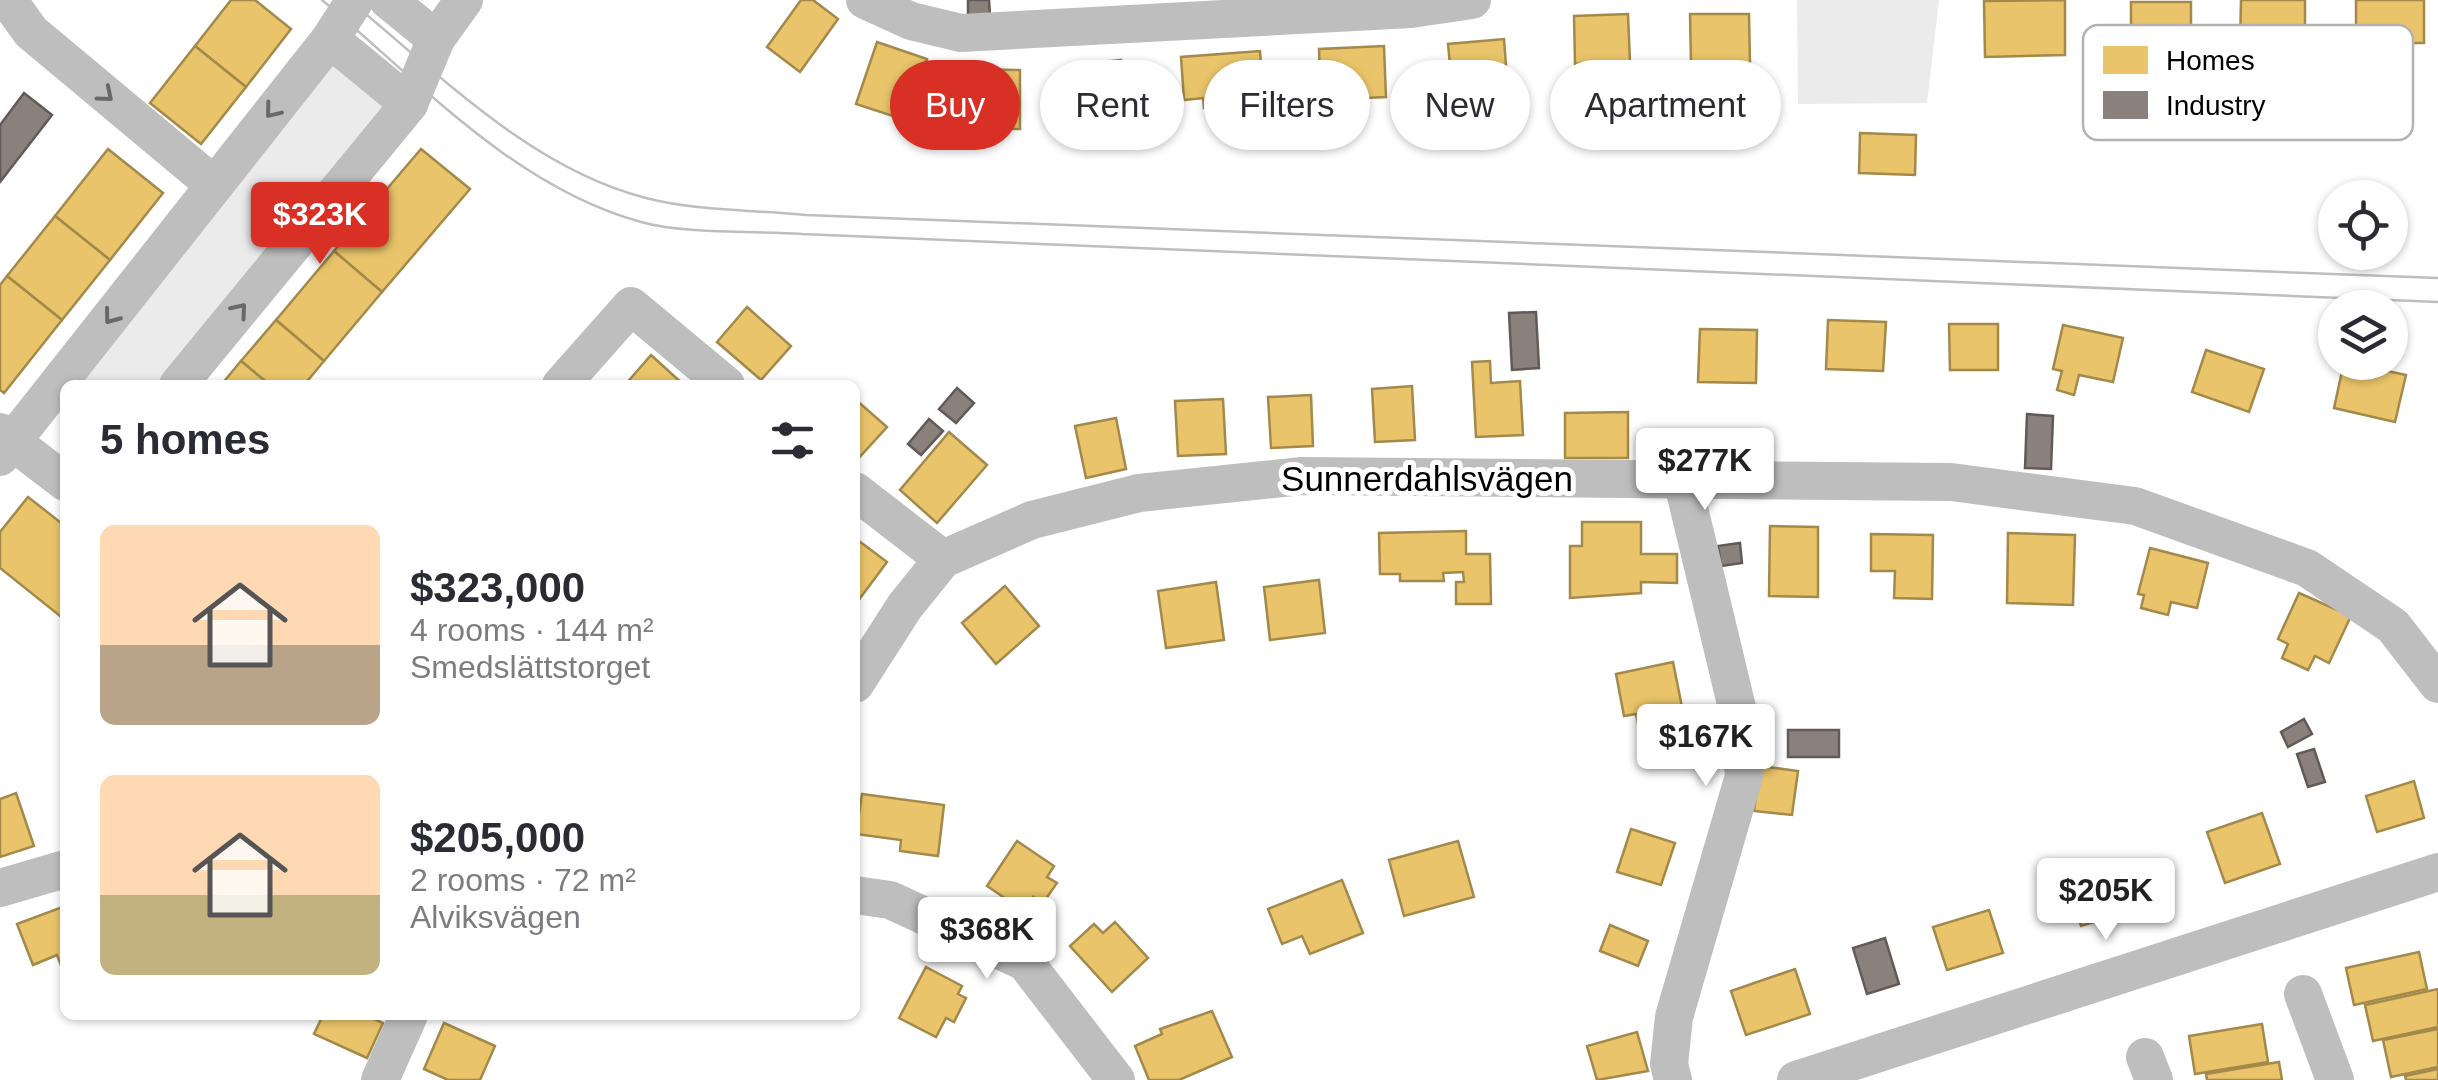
<!DOCTYPE html>
<html lang="en">
<head>
<meta charset="utf-8">
<style>
	body { margin:0; font-family:Helvetica,sans-serif; background:#f2f2f3; color:#2b2b33; height:100vh; display:flex; flex-direction:column; font-size:38px; white-space:nowrap }
	* { box-sizing:border-box; margin:0 }
	p { font-size:32px; color:#7c7c81 }
	.icon { flex:none; width:55px; height:55px; fill:none; stroke:currentColor; stroke-width:2; stroke-linecap:round; stroke-linejoin:round }
	.map { position:relative; flex:1; overflow:hidden }
	.details { position:absolute; left:60px; top:380px; width:800px; height:640px; display:flex; flex-direction:column; background:#fff; border-radius:15px; box-shadow:0 2px 8px #0004 }
	.details>* { flex:none }
	.hud { position:absolute; left:890px; top:60px; width:950px; height:90px; display:flex; gap:20px }
	.controls { position:absolute; left:2318px; top:180px; display:grid; gap:20px }
	.controls a { display:grid; place-items:center; width:90px; height:90px; border-radius:50%; background:#fff; box-shadow:0 2px 8px #0004; font-size:50px }
	.price { position:absolute; translate:-50% -85px; padding:0 22px; border-radius:10px; background:#fff; color:#222; font-size:32px; line-height:65px; filter:drop-shadow(0 2px 5px #0008) }
	.price::after { content:''; position:absolute; left:50%; top:60px; width:30px; height:22px; margin-left:-15px; background:inherit; clip-path:polygon(0 0,100% 0,50% 100%) }
	.price.on { background:#d93025; color:#fff }
	ul { padding:0; list-style:none }
	li { display:flex; align-items:center; gap:30px; height:250px; padding:0 40px }
	li span { display:grid; place-items:center; flex:none; width:280px; height:200px; border-radius:15px; color:#555 }
	li>.icon { margin-inline-start:auto }
	span .icon { width:120px; height:120px; fill:#fffc; stroke-width:1 }
	li b { font-size:42px }
	h2 { display:flex; justify-content:space-between; align-items:center; height:120px; padding:0 40px; font-size:42px }
	.tag { padding:0 35px; border-radius:45px; background:#fff; box-shadow:0 2px 8px #0004; font-size:35px; line-height:90px }
	.tag.on { background:#d93025; color:#fff }
	.map>svg:first-child { display:block }
	.green { fill:#ebebeb }
	.water { fill:#bebebe }
	.homes { fill:#e9c46a; stroke:#a3894a; stroke-width:2.5 }
	.industry { fill:#8a817c; stroke:#615a57; stroke-width:2.5 }
	.lines { fill:none; stroke-linecap:round; stroke-linejoin:round }
	.minor { stroke:#bebebe; stroke-width:38 }
	.tram { stroke:#bebebe; stroke-width:2.5 }
	.oneway { stroke:#686868 }
	.labels { text-anchor:middle; stroke-width:10; stroke-linejoin:round; paint-order:stroke }
	.street-label { font-size:35px; fill:#000; stroke:#fff }
	.key { fill:#fff; stroke:#b2b2b2; stroke-width:2.5 }
	.key-label { font-size:28px; fill:#000 }
</style>
</head>
<body>
<div class="map">
<svg width="2438" height="1080" viewBox="0 0 2438 1080">
	<rect width="100%" height="100%" fill="#fff"/>
	<g class="green">
		<path d="M1797,0H1939L1927,103L1798,104Z"/>
		<path d="M332,59L391,109L160,385H76Z"/>
	</g>
	<path class="water" d="M1683,100H1730L1731,126H1683Z"/>
	<g class="homes">
		<path d="M231,0H255L291,29L246,87L195,46Z"/>
		<path d="M801,0H813L838,19L800,72L767,47Z"/>
		<path d="M2065,0V55L1985,57L1984,1Z"/>
		<path d="M2241,0H2305V44H2240Z"/>
		<rect x="2356" y="0" width="68" height="43"/>
		<rect x="2131" y="2" width="60" height="51"/>
		<path d="M1628,14L1630,62L1575,64L1574,16Z"/>
		<path d="M1690,14H1749L1750,63L1691,64Z"/>
		<path d="M1504,39L1508,92L1453,97L1448,44Z"/>
		<path d="M877,42L927,59L905,120L856,104Z"/>
		<path d="M195,46L246,87L201,144L150,103Z"/>
		<path d="M1384,46L1386,97L1321,100L1319,49Z"/>
		<path d="M1260,51L1264,103L1204,108L1203,98L1184,100L1181,57Z"/>
		<path d="M1121,60L1124,85L1136,83L1139,107L1080,112L1075,65Z"/>
		<path d="M968,69L1020,70V129L968,128Z"/>
		<path d="M1860,133L1916,135L1915,175L1859,173Z"/>
		<path d="M108,149L163,193L110,260L55,216Z"/>
		<path d="M421,149L470,189L382,292L334,251Z"/>
		<path d="M55,216L110,260L62,320L7,276Z"/>
		<path d="M334,251L382,292L324,361L276,320Z"/>
		<path d="M7,276L62,320L4,393L0,390V285Z"/>
		<path d="M747,307L791,346L761,380L717,342Z"/>
		<path d="M276,320L324,361L304,385H270L241,361Z"/>
		<path d="M1828,320L1886,322L1883,371L1826,369Z"/>
		<path d="M1949,324H1998V370H1950Z"/>
		<path d="M2063,325L2123,338L2113,382L2079,375L2074,395L2057,390L2062,371L2053,369Z"/>
		<path d="M1700,329L1757,330L1756,383L1698,382Z"/>
		<path d="M2206,350L2264,369L2249,412L2192,392Z"/>
		<path d="M651,355L684,385H625Z"/>
		<path d="M241,361L270,385H221Z"/>
		<path d="M1490,361L1491,383L1520,381L1523,435L1476,437L1472,362Z"/>
		<path d="M2344,362L2406,375L2395,422L2334,408Z"/>
		<path d="M1412,386L1415,440L1375,442L1372,389Z"/>
		<path d="M1311,395L1313,446L1271,448L1268,397Z"/>
		<path d="M855,399L887,427L856,461L855,460Z"/>
		<path d="M1223,399L1226,454L1178,456L1175,401Z"/>
		<path d="M1628,412V458H1565V413Z"/>
		<path d="M1116,418L1126,469L1086,478L1075,426Z"/>
		<path d="M949,432L987,465L937,523L900,490Z"/>
		<path d="M28,497L65,526V620L0,568V532Z"/>
		<path d="M1582,522H1641V554H1677V583L1641,582V593L1570,598V546H1582Z"/>
		<path d="M1770,526L1818,527V597L1769,596Z"/>
		<path d="M1466,531V554H1490L1491,604H1456V582H1464L1463,572L1443,573L1444,581H1400V574H1380L1379,533Z"/>
		<path d="M2008,533L2075,535L2073,605L2007,603Z"/>
		<path d="M1871,534L1933,535L1932,599L1894,598L1895,571H1871Z"/>
		<path d="M855,538L887,562L855,605Z"/>
		<path d="M2150,548L2208,563L2197,608L2171,602L2168,615L2141,608L2144,595L2138,594Z"/>
		<path d="M1319,580L1325,633L1270,640L1264,587Z"/>
		<path d="M1216,582L1224,640L1166,648L1158,591Z"/>
		<path d="M1005,586L1039,626L996,664L962,623Z"/>
		<path d="M2299,593L2351,616L2329,663L2315,656L2308,670L2282,658L2288,644L2278,639Z"/>
		<path d="M1673,662L1692,757L1664,763L1660,744L1643,748L1636,714L1624,716L1616,674Z"/>
		<path d="M1760,766L1798,771L1792,815L1754,811Z"/>
		<path d="M2414,781L2424,818L2377,832L2366,796Z"/>
		<path d="M16,793L34,846L0,857V799Z"/>
		<path d="M862,794L944,805L938,856L900,851L901,840L856,834Z"/>
		<path d="M2262,813L2280,864L2225,883L2207,832Z"/>
		<path d="M1631,829L1675,843L1661,885L1617,872Z"/>
		<path d="M1017,841L1054,866L1047,877L1057,883L1043,903L1033,897L1024,911L987,886Z"/>
		<path d="M1458,841L1474,897L1404,916L1389,860Z"/>
		<path d="M2124,863L2137,909L2081,926L2067,880Z"/>
		<path d="M1342,880L1363,933L1310,954L1302,936L1282,944L1268,909Z"/>
		<path d="M65,906V976L57,955L33,965L17,924Z"/>
		<path d="M1989,910L2003,953L1947,970L1933,927Z"/>
		<path d="M1115,922L1148,958L1112,992L1070,946L1094,924L1103,933Z"/>
		<path d="M1610,925L1648,941L1638,966L1600,951Z"/>
		<path d="M2419,952L2427,989L2354,1005L2346,968Z"/>
		<path d="M926,967L962,986L958,994L966,998L954,1022L946,1018L936,1037L899,1018Z"/>
		<path d="M1795,969L1810,1014L1746,1035L1731,991Z"/>
		<path d="M2438,989V1027L2373,1041L2365,1005Z"/>
		<path d="M1212,1011L1232,1057L1179,1080H1149L1135,1046L1162,1034L1160,1029Z"/>
		<path d="M323,1015H366L383,1023L367,1058L314,1034Z"/>
		<path d="M444,1023L495,1046L480,1080H448L424,1069Z"/>
		<path d="M2262,1024L2268,1062L2195,1074L2189,1036Z"/>
		<path d="M2438,1029V1067L2391,1077L2383,1040Z"/>
		<path d="M1637,1032L1648,1071L1597,1080L1587,1046Z"/>
		<path d="M2279,1062L2282,1080H2207L2206,1074Z"/>
		<path d="M2438,1069V1080H2406L2405,1076Z"/>
	</g>
	<g class="industry">
		<path d="M968,0H989L990,16H968Z"/>
		<path d="M24,93L52,115L0,182V125Z"/>
		<path d="M1536,312L1539,368L1512,370L1509,313Z"/>
		<path d="M957,388L974,403L956,423L939,409Z"/>
		<path d="M2027,414L2053,416L2051,469L2025,468Z"/>
		<path d="M929,419L943,431L921,455L908,444Z"/>
		<path d="M1740,543L1742,563L1721,566L1718,546Z"/>
		<path d="M2304,719L2312,734L2288,747L2281,732Z"/>
		<rect x="1788" y="730" width="51" height="27"/>
		<path d="M2314,749L2325,782L2308,787L2297,754Z"/>
		<path d="M1885,938L1899,984L1867,994L1853,948Z"/>
	</g>
	<g class="lines">
		<g class="minor">
			<path d="M8,0L31,32L213,184"/>
			<path d="M388,0L436,39"/>
			<path d="M865,0L911,21L961,33L1411,9L1472,0"/>
			<path d="M330,39L409,104"/>
			<path d="M178,385L409,104L436,39L464,0"/>
			<path d="M561,385L631,306L726,385"/>
			<path d="M0,432L65,482"/>
			<path d="M0,457L330,39L355,0"/>
			<path d="M855,491L943,559"/>
			<path d="M855,684L905,606L943,559L1032,520L1139,493L1302,476L1951,482L2135,506L2307,568L2393,626L2438,684"/>
			<path d="M0,888L65,869"/>
			<path d="M855,895L890,900L1025,962L1116,1080"/>
			<path d="M2303,994L2335,1080"/>
			<path d="M2145,1057L2154,1080"/>
			<path d="M380,1080L409,1015"/>
			<path d="M1673,1080L1669,1064L1674,1017L1744,776L1738,712L1682,479"/>
			<path d="M1796,1080L2438,872"/>
		</g>
		<g class="tram">
			<path d="M322,0C419,81 515,188 641,222C683,234 756,231 802,234L2438,302"/>
			<path d="M349,0C438,73 531,169 646,198C696,211 754,210 806,215L2438,278"/>
		</g>
	</g>
	<defs><path id="oneway-chevron" d="M-2-3.5L2.5 0L-2 3.5" fill="none" stroke-width="1.6" stroke-linecap="round" stroke-linejoin="round" transform="scale(2.5)"/></defs>
	<g class="oneway">
		<use href="#oneway-chevron" transform="translate(106 95) rotate(40)"/>
		<use href="#oneway-chevron" transform="translate(272 111) rotate(129)"/>
		<use href="#oneway-chevron" transform="translate(240 310) rotate(-50)"/>
		<use href="#oneway-chevron" transform="translate(111 317) rotate(127)"/>
	</g>
	<g class="labels">
		<g class="street-label">
			<text x="1427" y="491">Sunnerdahlsvägen</text>
		</g>
	</g>
	<rect x="2083" y="25" width="330" height="115" rx="15" class="key"/>
	<rect x="2103" y="46" width="45" height="28" fill="#e9c46a"/>
	<rect x="2103" y="91" width="45" height="28" fill="#8a817c"/>
	<g class="key-label">
		<text x="2166" y="70">Homes</text>
		<text x="2166" y="115">Industry</text>
	</g>
</svg>
<div class="controls">
<a><svg class="icon" aria-label="locate" viewBox="0 0 24 24"><circle cx="12" cy="12" r="6"/><path d="M12 2v4M12 18v4M2 12h4M18 12h4"/></svg></a>
<a><svg class="icon" aria-label="layers" viewBox="0 0 24 24"><path d="M12 4l9 5-9 5-9-5zM3 14l9 5 9-5"/></svg></a>
</div>
<b class="price on" style="left:320px;top:267px">$323K</b>
<b class="price" style="left:1705px;top:513px">$277K</b>
<b class="price" style="left:1706px;top:789px">$167K</b>
<b class="price" style="left:2106px;top:943px">$205K</b>
<b class="price" style="left:987px;top:982px">$368K</b>
<div class="hud">
<a class="tag on">Buy</a>
<a class="tag">Rent</a>
<a class="tag">Filters</a>
<a class="tag">New</a>
<a class="tag">Apartment</a>
</div>
<section class="details">
<h2>5 homes<svg class="icon" aria-label="filters" viewBox="0 0 24 24"><path d="M4 7h16M4 17h16"/><circle cx="9" cy="7" r="2"/><circle cx="15" cy="17" r="2"/></svg></h2>
<ul>
<li><span style="background:linear-gradient(#ffd9b3 60%,#b9a48a 0)"><svg class="icon" aria-label="home" viewBox="0 0 24 24"><path d="M3 11l9-7 9 7M6 9v11h12V9"/></svg></span><div><b>$323,000</b><p>4 rooms · 144 m²</p><p>Smedslättstorget</p></div></li>
<li><span style="background:linear-gradient(#ffd9b3 60%,#c2b280 0)"><svg class="icon" aria-label="home" viewBox="0 0 24 24"><path d="M3 11l9-7 9 7M6 9v11h12V9"/></svg></span><div><b>$205,000</b><p>2 rooms · 72 m²</p><p>Alviksvägen</p></div></li>
</ul>
</section>
</div>
</body>
</html>
